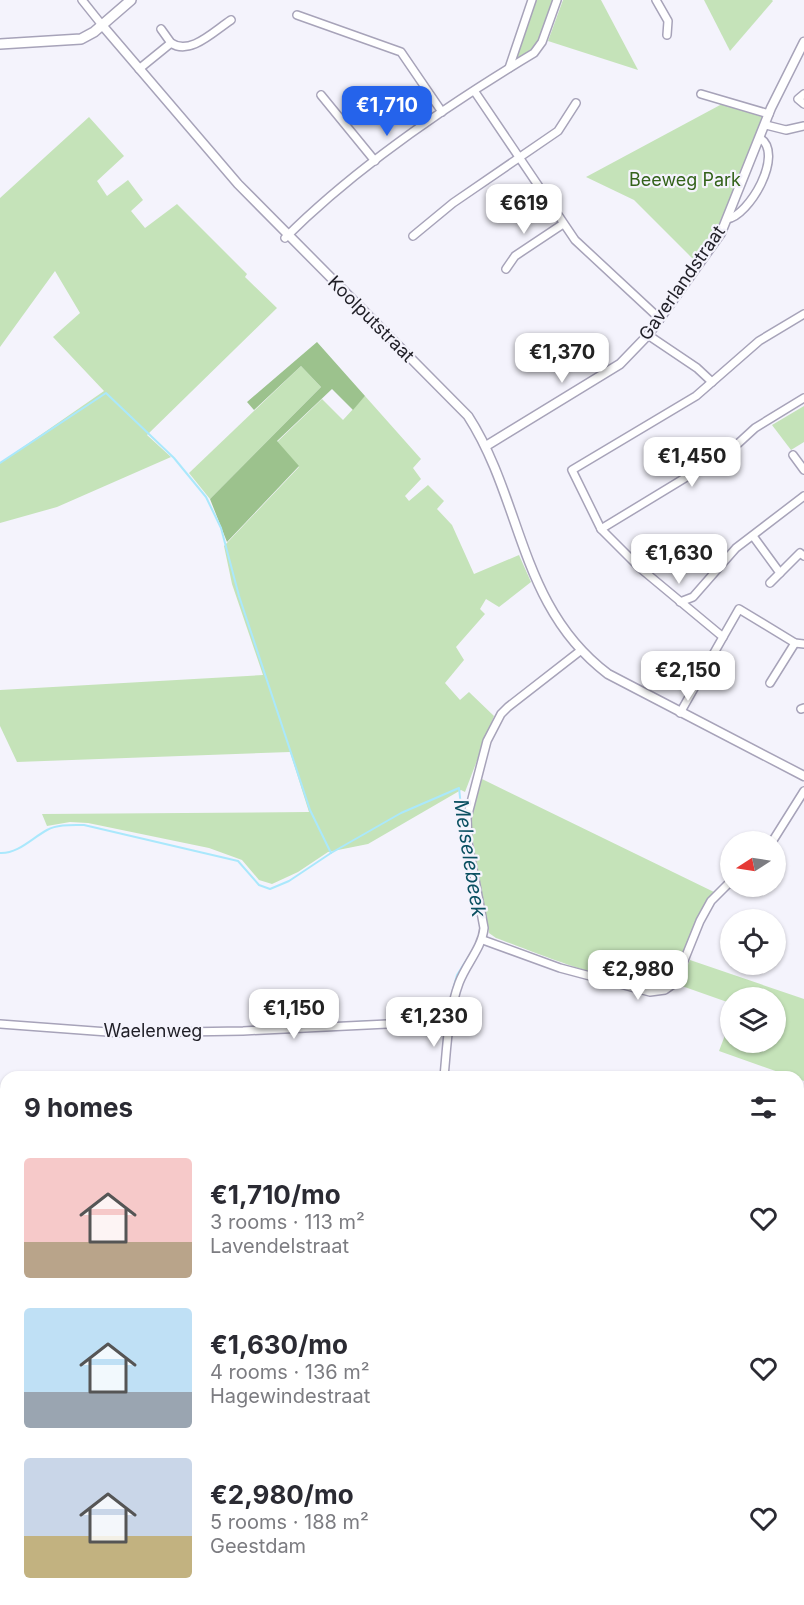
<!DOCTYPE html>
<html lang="en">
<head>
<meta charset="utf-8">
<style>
	body { margin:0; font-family:Inter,sans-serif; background:#f2f2f3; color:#2b2b33; height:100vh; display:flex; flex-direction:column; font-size:22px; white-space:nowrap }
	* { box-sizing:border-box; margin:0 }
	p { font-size:20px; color:#7c7c81 }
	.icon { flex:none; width:33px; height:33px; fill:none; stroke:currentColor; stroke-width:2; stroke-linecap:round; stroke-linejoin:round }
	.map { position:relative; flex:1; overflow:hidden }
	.drawer { position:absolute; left:0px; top:1071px; width:804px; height:534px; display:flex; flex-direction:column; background:#fff; border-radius:18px 18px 0 0; box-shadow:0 2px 4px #0004 }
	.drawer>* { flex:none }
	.needle { width:39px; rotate:258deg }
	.tools { position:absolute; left:720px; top:831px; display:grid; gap:12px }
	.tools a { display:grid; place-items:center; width:66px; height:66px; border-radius:50%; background:#fff; box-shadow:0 2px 4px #0004; font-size:30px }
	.price { position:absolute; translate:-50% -51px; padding:0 14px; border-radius:12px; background:#fff; color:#222; font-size:20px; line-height:39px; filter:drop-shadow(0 2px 3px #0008) }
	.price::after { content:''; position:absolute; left:50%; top:36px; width:18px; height:14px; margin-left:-9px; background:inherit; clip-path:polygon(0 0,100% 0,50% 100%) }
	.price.active { background:#2563eb; color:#fff }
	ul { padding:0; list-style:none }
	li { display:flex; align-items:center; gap:18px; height:150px; padding:0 24px }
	li span { display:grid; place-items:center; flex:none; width:168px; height:120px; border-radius:6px; color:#555 }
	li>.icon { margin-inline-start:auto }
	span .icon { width:72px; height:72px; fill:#fffc; stroke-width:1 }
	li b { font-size:26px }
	h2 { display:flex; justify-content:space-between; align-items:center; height:72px; padding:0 24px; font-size:26px }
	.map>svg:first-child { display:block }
	.green { fill:#c5e3b9 }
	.forest { fill:#9cc28d }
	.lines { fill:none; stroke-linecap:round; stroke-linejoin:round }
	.stream { stroke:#aae8fc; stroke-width:2 }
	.minor-casing { stroke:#a7a3b9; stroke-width:10 }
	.tertiary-casing { stroke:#a7a3b9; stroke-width:11 }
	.secondary-casing { stroke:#a7a3b9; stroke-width:12 }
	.minor { stroke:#fff; stroke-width:7 }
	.tertiary { stroke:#fff; stroke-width:8 }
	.secondary { stroke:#fff; stroke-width:9 }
	.labels { text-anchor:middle; stroke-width:4.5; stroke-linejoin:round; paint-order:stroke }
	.park-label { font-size:18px; fill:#33621a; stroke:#f4f3fc }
	.street-label { font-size:18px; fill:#1f1e26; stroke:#f4f3fc }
	.water-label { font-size:20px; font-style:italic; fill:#0a5061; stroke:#f4f3fc }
</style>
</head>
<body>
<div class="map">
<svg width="804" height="1605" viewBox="0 0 804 1605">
	<rect width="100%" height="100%" fill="#f4f3fc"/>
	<g class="green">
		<path d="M535,0H555L539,44L516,61L515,55Z"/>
		<path d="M563,0H601L638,70L548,41Z"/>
		<path d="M704,0H772L773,1L730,51Z"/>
		<path d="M722,104L763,117L720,225L695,261L634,200L586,177Z"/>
		<path d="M89,117L124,156L97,181L107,196L128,180L143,200L131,211L145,228L177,204L247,274L245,277L277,308L147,435L171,457L57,507L0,523V463L104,391L53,337L80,313L55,271L0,347V198Z"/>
		<path d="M301,366L321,387L210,499L189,473Z"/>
		<path d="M365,396L421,459L413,468L421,479L405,496L409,501L428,485L444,501L437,509L452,525L474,574L519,555L531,582L499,607L486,599L480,609L485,614L456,647L464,660L445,683L460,700L469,692L494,716L465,792L461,790L368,844L328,852L298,872L272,884L259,880L242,860L209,848L88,823L70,822L47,826L42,814L309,812L290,752L17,762L0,726V690L263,675L232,584L224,546L299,467L277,442L322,399L343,420Z"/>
		<path d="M804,406V442L791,450L772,425Z"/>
		<path d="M482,779L714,892L694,925L673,979L667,985C642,996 526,949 496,938L489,933L471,830L473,806Z"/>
		<path d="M690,960L804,999V1081L719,1051L730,1022V1042H776V998H730V1003L679,985Z"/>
		<path d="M6,1521V1599H72L73,1605H7L0,1580V1523Z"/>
		<path d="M190,1599H225L226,1605H192Z"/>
		<path d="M370,1599H447L448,1605H372Z"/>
	</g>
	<g class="forest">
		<path d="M317,342L365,396L353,410L332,389L277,441L299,466L227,542L210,499L321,387L301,366L254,410L247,402Z"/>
		<path d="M0,1392H6V1521L0,1523Z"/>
	</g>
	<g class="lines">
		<g class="stream">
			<path d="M0,463L106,393L174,458L206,497L221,528L239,596L310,810L331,853"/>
			<path d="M0,853C18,854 32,838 47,830C58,824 72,825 84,825L238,861L259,885L270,889L289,881L331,853L401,813L459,788L464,834"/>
			<path d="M437,1018L446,1015L457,975L476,945"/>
			<path d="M326,1024L371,1021"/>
			<path d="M798,1315L804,1312"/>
			<path d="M798,1320L804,1322"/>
			<path d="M446,1599L447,1605"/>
			<path d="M455,1599L457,1605"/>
		</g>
		<g class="minor-casing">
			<g id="minor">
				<path d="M82,0L102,25"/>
				<path d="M656,0L668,21L667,35"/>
				<path d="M297,15L401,52L442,112"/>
				<path d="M161,29L171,43"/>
				<path d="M509,68L532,0"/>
				<path d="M139,69L171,43C190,56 214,31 231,20"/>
				<path d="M475,92L575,240L660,319"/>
				<path d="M701,94L769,114"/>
				<path d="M804,94L798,99L804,104"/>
				<path d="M321,95L375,161"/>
				<path d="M766,125L786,130L804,126"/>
				<path d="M727,219C749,216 785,154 760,138"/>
				<path d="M413,236L453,203L558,131L576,103"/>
				<path d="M285,238C355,168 449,104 534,53L542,42L557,0"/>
				<path d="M506,269L515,256L563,224"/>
				<path d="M648,335L697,368L712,382"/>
				<path d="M793,455L804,470"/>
				<path d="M601,529L731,450L755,428L804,398"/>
				<path d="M753,536L780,573L770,583"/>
				<path d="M780,573L800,553L804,556"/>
				<path d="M680,602L693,597L736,548L804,496"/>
				<path d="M723,637L739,609L795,643L804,644"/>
				<path d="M770,683L795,643"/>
				<path d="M801,709L804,708"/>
				<path d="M680,713L723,637L640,568L601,529L572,470L696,396L759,341L804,314"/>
				<path d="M772,842L804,791"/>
				<path d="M483,940L560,968L650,992L665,990L675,983L700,921L711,901L730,882"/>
				<path d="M0,1024L121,1033L243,1031L449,1021"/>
				<path d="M444,1077C447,1046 448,1013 459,983C466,964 482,948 484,928L468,842L467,818L487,741L501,714L508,707L580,651"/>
				<path d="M0,1389H6"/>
				<path d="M452,1599L453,1605"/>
				<path d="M267,1605L278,1599"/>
			</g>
		</g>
		<g class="tertiary-casing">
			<g id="tertiary">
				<path d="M102,25L238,184L468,416C523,501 519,607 608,674L804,776"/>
				<path d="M486,446L620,364L648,335L721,233L771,108L804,42"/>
			</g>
		</g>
		<g class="secondary-casing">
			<path id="secondary" d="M0,44L81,39L94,32L131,0"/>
		</g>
		<use href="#minor" class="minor"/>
		<use href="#tertiary" class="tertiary"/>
		<use href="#secondary" class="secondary"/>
	</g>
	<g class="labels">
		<g class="park-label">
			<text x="685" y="186">Beeweg Park</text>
		</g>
		<g class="street-label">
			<text transform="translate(682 283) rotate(-55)" y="6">Gaverlandstraat</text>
			<text transform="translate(371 319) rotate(45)" y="6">Koolputstraat</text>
			<text x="153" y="1037">Waelenweg</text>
		</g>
		<g class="water-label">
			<text transform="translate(470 858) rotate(81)" y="7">Melselebeek</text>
		</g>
	</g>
</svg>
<div class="tools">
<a><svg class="needle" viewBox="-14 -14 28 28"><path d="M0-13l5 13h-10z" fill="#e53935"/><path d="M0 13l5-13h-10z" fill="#7c7c81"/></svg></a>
<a><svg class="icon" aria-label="locate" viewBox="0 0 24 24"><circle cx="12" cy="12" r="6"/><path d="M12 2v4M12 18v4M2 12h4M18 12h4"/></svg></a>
<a><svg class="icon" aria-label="layers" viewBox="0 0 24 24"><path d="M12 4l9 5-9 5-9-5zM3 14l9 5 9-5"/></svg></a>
</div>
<b class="price active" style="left:387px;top:137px">€1,710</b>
<b class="price" style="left:524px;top:235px">€619</b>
<b class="price" style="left:562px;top:384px">€1,370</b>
<b class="price" style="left:692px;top:488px">€1,450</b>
<b class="price" style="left:679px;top:585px">€1,630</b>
<b class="price" style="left:688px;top:702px">€2,150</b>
<b class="price" style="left:638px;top:1001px">€2,980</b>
<b class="price" style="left:294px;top:1040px">€1,150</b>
<b class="price" style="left:434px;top:1048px">€1,230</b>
<section class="drawer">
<h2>9 homes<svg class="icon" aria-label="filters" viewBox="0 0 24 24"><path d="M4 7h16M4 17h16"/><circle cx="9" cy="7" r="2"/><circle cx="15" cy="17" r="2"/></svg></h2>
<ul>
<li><span style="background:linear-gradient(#f6c9c9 70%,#b9a48a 0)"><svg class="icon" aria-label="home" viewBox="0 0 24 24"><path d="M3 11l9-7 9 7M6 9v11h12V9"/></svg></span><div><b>€1,710/mo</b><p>3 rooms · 113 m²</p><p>Lavendelstraat</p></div><svg class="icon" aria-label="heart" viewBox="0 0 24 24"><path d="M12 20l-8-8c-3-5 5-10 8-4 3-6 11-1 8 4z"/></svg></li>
<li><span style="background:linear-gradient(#bfe0f5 70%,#9aa5b1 0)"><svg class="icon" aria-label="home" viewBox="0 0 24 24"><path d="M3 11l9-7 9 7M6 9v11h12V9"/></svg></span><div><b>€1,630/mo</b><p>4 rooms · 136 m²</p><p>Hagewindestraat</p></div><svg class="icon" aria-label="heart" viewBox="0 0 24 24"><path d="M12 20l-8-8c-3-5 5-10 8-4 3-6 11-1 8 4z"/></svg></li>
<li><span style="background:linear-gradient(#c9d6e8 65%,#c2b280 0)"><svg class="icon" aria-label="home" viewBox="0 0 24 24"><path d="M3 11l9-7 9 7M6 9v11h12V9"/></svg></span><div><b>€2,980/mo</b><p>5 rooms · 188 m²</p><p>Geestdam</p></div><svg class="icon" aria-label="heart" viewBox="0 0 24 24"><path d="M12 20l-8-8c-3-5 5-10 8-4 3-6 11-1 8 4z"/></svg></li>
</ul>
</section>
</div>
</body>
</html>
